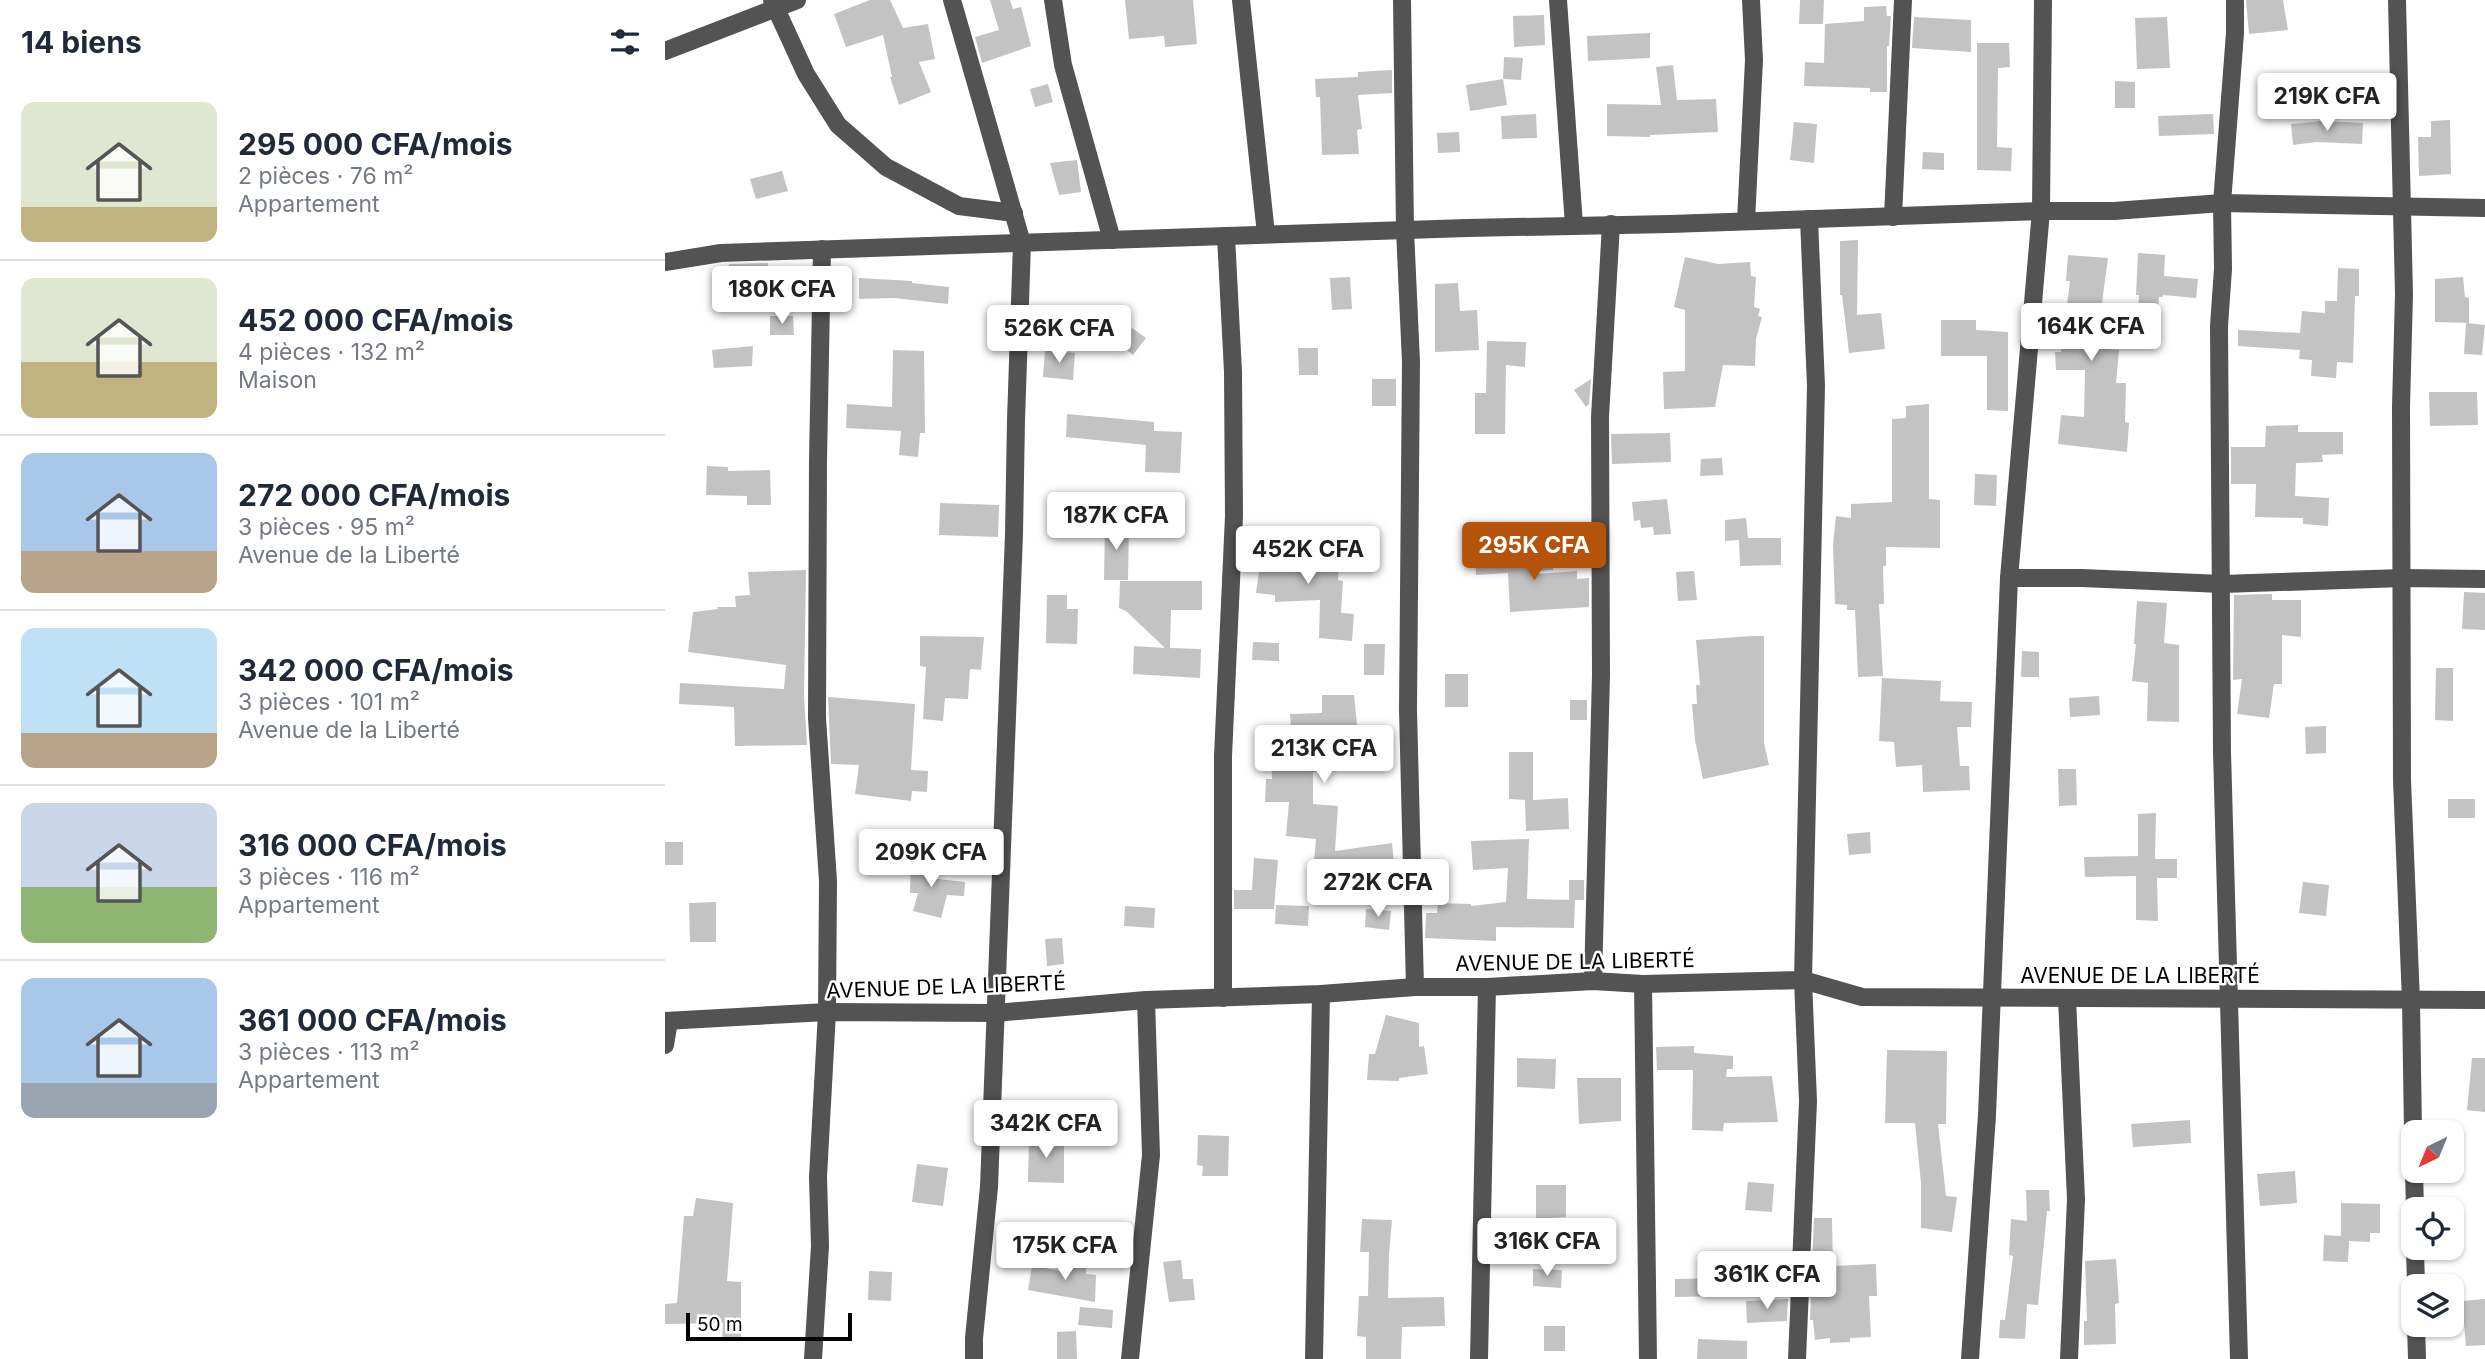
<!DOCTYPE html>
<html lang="fr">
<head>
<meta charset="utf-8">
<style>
	body { margin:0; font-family:Inter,sans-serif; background:#f2f2f3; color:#1f2937; height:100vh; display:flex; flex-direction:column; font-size:26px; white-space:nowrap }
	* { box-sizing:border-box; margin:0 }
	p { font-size:23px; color:#747a83 }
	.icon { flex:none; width:38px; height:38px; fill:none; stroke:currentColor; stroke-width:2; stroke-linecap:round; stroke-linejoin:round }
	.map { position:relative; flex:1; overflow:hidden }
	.details { display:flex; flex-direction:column; background:#fff; width:665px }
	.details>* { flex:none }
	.needle { width:46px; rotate:223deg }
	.tools { position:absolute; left:1736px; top:1120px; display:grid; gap:14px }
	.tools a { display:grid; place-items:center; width:63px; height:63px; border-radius:14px; background:#fff; box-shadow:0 2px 5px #0004; font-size:35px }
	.scale { position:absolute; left:21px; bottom:18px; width:166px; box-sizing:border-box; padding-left:7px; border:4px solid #000; border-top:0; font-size:19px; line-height:24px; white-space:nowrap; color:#000; -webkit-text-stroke:5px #fff; paint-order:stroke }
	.price { position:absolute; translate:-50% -60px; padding:0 16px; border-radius:7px; background:#fff; color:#222; font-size:23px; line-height:46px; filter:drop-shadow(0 2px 4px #0008) }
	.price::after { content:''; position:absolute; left:50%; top:42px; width:21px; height:16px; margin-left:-10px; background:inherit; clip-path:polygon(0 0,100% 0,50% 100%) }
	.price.on { background:#b45309; color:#fff }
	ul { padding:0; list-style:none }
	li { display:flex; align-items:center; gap:21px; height:175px; padding:0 21px }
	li+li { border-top:2px solid #e0e1e3 }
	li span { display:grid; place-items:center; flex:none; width:196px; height:140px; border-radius:14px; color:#555 }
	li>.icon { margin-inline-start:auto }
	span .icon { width:84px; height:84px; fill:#fffc; stroke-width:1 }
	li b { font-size:30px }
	h2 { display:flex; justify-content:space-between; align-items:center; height:84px; padding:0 21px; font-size:30px }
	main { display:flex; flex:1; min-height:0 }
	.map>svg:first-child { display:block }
	.building { fill:#c3c3c3 }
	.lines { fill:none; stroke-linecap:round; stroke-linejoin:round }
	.minor { stroke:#535353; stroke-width:18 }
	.labels { text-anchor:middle; stroke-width:5; stroke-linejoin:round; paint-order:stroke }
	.street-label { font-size:21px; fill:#000; stroke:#fff }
</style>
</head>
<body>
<main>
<section class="details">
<h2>14 biens<svg class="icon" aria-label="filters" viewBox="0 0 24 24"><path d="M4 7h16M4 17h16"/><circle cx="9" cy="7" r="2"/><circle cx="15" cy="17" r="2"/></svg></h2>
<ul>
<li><span style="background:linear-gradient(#dfe7d0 75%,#c2b280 0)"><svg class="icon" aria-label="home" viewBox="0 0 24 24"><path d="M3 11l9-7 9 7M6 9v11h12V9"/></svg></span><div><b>295 000 CFA/mois</b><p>2 pièces · 76 m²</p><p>Appartement</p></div></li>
<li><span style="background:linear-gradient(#dfe7d0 60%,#c2b280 0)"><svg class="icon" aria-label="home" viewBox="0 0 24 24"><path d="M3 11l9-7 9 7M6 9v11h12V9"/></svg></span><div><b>452 000 CFA/mois</b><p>4 pièces · 132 m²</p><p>Maison</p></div></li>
<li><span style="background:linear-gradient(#a9c7e8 70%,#b9a48a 0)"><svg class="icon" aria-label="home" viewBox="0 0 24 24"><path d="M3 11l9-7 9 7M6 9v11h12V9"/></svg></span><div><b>272 000 CFA/mois</b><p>3 pièces · 95 m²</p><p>Avenue de la Liberté</p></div></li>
<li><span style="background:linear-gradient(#bfe0f5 75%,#b9a48a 0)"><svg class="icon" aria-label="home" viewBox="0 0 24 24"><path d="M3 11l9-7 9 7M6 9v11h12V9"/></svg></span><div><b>342 000 CFA/mois</b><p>3 pièces · 101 m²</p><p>Avenue de la Liberté</p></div></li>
<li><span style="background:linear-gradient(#c9d6e8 60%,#8fb573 0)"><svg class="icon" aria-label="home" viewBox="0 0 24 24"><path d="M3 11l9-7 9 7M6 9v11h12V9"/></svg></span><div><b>316 000 CFA/mois</b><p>3 pièces · 116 m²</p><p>Appartement</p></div></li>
<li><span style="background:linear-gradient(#a9c7e8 75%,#9aa5b1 0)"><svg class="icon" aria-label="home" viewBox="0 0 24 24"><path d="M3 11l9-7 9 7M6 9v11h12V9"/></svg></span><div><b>361 000 CFA/mois</b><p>3 pièces · 113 m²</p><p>Appartement</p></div></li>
</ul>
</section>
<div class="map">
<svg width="1820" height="1359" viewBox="0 0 1820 1359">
	<rect width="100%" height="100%" fill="#fff"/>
	<g class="building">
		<path d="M205,0H225L238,28L263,24L270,59L254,62L266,92L234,105L225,77H227L218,35L181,47L169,14Z"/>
		<path d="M325,0H345L348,9L356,7L366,46L317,63L310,37L334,30Z"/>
		<path d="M460,0H528L532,44L500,47L499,36L464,39Z"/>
		<path d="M1135,0H1159L1158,24H1134Z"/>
		<path d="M1581,0H1618L1623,30L1584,34Z"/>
		<path d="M1221,6L1222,16H1226L1224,46H1222V92H1205V88L1139,86L1140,62L1159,63L1160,24L1199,21V7Z"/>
		<path d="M879,15L880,45L849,47L848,16Z"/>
		<path d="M1249,17L1306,20V52L1247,48Z"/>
		<path d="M1502,17L1505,68L1472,69L1470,18Z"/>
		<path d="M985,33V58L923,61L922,36Z"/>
		<path d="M1312,43H1344L1345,67L1333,68L1332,147L1347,148L1346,171L1312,170Z"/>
		<path d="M839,57L858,58L856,80L838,79Z"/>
		<path d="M1008,65L1012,100L1051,99L1053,132L985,135V137L942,136V104L996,105L991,67Z"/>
		<path d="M727,70V93L693,95L697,129L692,130L694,154L657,155L655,97H651L650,79L693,77V72Z"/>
		<path d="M838,79L842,105L805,111L801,85Z"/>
		<path d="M1450,81L1470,82V108H1450Z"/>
		<path d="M383,84L388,102L370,107L365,89Z"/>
		<path d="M871,114L872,138L837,139L836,116Z"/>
		<path d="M1548,114L1549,134L1494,136L1493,116Z"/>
		<path d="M1785,120L1786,174L1754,176L1753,137H1766V121Z"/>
		<path d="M1657,121L1698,123L1697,144L1651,142L1628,145L1626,124Z"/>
		<path d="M1129,122L1152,124L1149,163L1125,160Z"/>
		<path d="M794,132L795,152L773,153L772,133Z"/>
		<path d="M1258,152L1279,153V170L1257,169Z"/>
		<path d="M412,160L416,192L394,195L385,163Z"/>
		<path d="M117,171L123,191L91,199L85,179Z"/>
		<path d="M1193,240L1192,315L1216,313L1220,349L1184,353L1177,295H1175V241Z"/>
		<path d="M1473,253L1500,255L1499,276L1533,279L1531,298L1498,295V297H1494L1490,347L1471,346L1474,295H1471Z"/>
		<path d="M1403,255L1443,258L1431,348L1454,350L1451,383H1461L1460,422L1464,423L1462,452L1393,444L1396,415L1419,417L1420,370H1391L1390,352H1396L1405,281H1401Z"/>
		<path d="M1020,257L1053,264L1085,262L1086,276L1091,277L1089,307L1095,309L1093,316L1097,317L1091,339L1090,366L1058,365L1050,407L999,409L998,372L1020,371V310L1009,307Z"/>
		<path d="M103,263L102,306H63L64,264Z"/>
		<path d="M1673,268L1694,269V296H1690L1688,363L1672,362L1671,378L1646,376L1647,360L1634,359L1635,350L1573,346V330L1635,333L1637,311L1660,313V301H1672Z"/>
		<path d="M685,277L687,309L667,310L665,278Z"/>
		<path d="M1798,277L1800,297L1804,298V323L1770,322V279Z"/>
		<path d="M194,278L247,281V283L284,287L283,304L229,298L194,299Z"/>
		<path d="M793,283L795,311L812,310L814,350L770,352V284Z"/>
		<path d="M105,316H128L129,335H105Z"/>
		<path d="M1276,320H1311V330L1343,332V411L1322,410V356H1276Z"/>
		<path d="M1801,323L1820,325L1817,355L1799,354Z"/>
		<path d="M467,328L481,338L468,355L455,345Z"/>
		<path d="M822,341L861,342L860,367L841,365L840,434H810V393H821Z"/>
		<path d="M88,346L87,366L49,368L47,350Z"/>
		<path d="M633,348H653V375H634Z"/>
		<path d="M228,350L259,351L260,433H255L253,457L234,455L236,431L181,428L182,404L227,407Z"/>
		<path d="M380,350L410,353L408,380L378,377Z"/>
		<rect x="707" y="379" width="24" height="27"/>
		<path d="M926,379L924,404L921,407L909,390Z"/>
		<path d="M1764,392H1812L1813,425L1765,426Z"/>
		<path d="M1264,404V499L1275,500V548L1221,547V566H1218L1219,604H1214L1218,676L1193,677L1190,610H1182V605L1170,604L1168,545L1171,516L1186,518V504L1227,502V419L1241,418V406Z"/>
		<path d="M402,414L489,422V431L517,432L515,473L480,472L481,445L401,437Z"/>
		<path d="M1633,425V432H1678V454L1657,455L1658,462L1631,463L1630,496L1664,498L1663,526L1638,524V518L1590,517L1591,484H1566V447H1600L1601,426Z"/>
		<path d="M1005,433L1006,462L947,464L946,434Z"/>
		<path d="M1057,458L1058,475L1035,476L1036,459Z"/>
		<path d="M42,466L63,467V471L105,470L106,505H82V496L41,495Z"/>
		<path d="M1310,474L1332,475L1331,506L1309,505Z"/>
		<path d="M1002,499L1006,534L989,535L988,527L976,528L975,520L969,521L967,502Z"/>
		<path d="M275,503L334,505L333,537L274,535Z"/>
		<path d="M1081,518L1083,538H1116V565L1075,566L1074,540L1060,541V520Z"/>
		<path d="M440,523L464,524L463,580H439Z"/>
		<path d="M836,547L837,555L888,559V570L872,571V574L912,571V579L924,578V607L845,612L843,573L811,575L810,549Z"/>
		<path d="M597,549L675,552L673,580L678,581L676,613L689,614L687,641L654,638L655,600L610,602V595L591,593Z"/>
		<path d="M141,570L139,696L142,745L70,746L69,707L14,704L15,683L119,689L121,665L23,652L28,612L53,609L52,607H71L70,596L85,595L83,572Z"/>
		<path d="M1029,571L1032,600L1013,601L1011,572Z"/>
		<path d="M455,581H537V610H506L505,648L536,649L535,678L468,674L469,646L500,648L461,611L454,608Z"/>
		<path d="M1799,592L1820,593V630L1797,629Z"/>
		<path d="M1607,594V600H1636V637L1617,635V684H1609L1604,718L1572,714L1577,679L1568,680L1569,595Z"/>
		<path d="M382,595H402V609H413L412,644L381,643Z"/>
		<path d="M1472,601L1502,603L1499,643L1514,645V722L1482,721L1483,683L1467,681L1471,644H1469Z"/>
		<path d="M255,636L319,637L316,670L305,669L303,699L280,698L278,721L258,719L261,667L255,666Z"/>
		<path d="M1087,636H1099V743L1104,765L1038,779L1030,740L1027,704H1032L1031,685H1035L1031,640Z"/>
		<path d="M588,642L614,643V661L587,660Z"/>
		<path d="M699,644H720L719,675H699Z"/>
		<path d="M1357,651L1374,652V677H1356Z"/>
		<path d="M1771,668H1788V721L1770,720Z"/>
		<rect x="780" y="674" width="23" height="33"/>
		<path d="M1217,678L1276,681L1275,701L1307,702L1306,727H1292L1295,766H1304L1305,790L1258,792L1257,765L1231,767L1229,742L1214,741Z"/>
		<path d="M657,695H689L694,743L706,742L707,768L648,772V804L673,806L670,851L727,843L730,873L672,876L648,873L651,839L621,836L624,802H600L601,779H607L606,744H627L625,714L657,713Z"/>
		<path d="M1434,696L1435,715L1405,717L1404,698Z"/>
		<path d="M163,697L250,704L246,770L263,771L262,792L247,791L246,801L190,794L194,765L166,764Z"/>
		<rect x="905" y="700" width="17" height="20"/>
		<path d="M1661,726V753L1641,754L1640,727Z"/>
		<path d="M844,752H868V800L903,798L904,829L861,831L860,800H862L844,799Z"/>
		<path d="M1393,769H1411L1412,805L1394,806Z"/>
		<rect x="1783" y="799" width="27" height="19"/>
		<path d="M1491,813L1490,859H1512V878H1492L1493,921L1471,920V876L1420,877L1419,857L1473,856V814Z"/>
		<path d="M1205,832L1206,853L1184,855L1182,834Z"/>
		<path d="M864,839L862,899L910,900L909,928L831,927V941L760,938L761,913H772L773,903L806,904V906L841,902L843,868L808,870L806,841Z"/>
		<rect x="0" y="842" width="18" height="23"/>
		<path d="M246,857L264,858V878L300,882L299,896L282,895L276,918L248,911L253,893H245Z"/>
		<path d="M589,858L613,860L609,909H569V890H587Z"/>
		<rect x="904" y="880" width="15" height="20"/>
		<path d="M1638,882L1664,885L1661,916L1634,913Z"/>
		<path d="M51,902V942H25L24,903Z"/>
		<path d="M611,905L644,906L643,926L610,924Z"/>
		<path d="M460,906L490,908L489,928L459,926Z"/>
		<path d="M701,909L726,911L724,930L700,927Z"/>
		<path d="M397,938L399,964L382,966L380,939Z"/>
		<path d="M721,1015L754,1023V1047L759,1046L763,1074L734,1078V1081L702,1080L704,1054H710Z"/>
		<path d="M1029,1046V1053L1068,1056V1069H1062L1061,1077L1107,1076L1113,1122L1059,1123L1058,1131L1027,1130L1028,1070H992L991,1047Z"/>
		<path d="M1222,1050L1282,1051L1281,1124H1273L1281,1196L1292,1197L1287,1232L1256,1228V1183L1250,1123H1220Z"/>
		<path d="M852,1058L891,1059L890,1089L852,1087Z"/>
		<path d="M1807,1058H1820V1112L1802,1110Z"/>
		<path d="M912,1078H956V1121L914,1124Z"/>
		<path d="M1525,1120L1526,1143L1468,1147L1466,1124Z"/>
		<path d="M533,1135L564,1136L563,1176H537L538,1166L532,1165Z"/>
		<path d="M364,1137H399V1183L363,1182Z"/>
		<path d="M252,1164L283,1168L278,1206L247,1202Z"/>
		<path d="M1630,1171L1632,1203L1595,1206L1592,1174Z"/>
		<path d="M1083,1182L1109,1184L1107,1212L1080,1210Z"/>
		<path d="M871,1185H901V1217L871,1219Z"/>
		<path d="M1361,1190H1384L1385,1211H1382L1373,1305L1362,1304L1360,1339L1334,1338L1335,1320H1340L1348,1256L1344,1255L1346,1219L1362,1221Z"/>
		<path d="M31,1198L68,1203L62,1281L76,1282V1340H57L58,1323L0,1324V1304L12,1303L19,1216H28Z"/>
		<path d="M1676,1203L1715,1204V1233H1705V1242L1684,1241L1683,1262L1658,1261L1659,1235L1676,1236Z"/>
		<path d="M1149,1218H1167L1168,1266L1211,1264L1212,1296H1204L1206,1337L1185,1338V1342L1165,1343V1338L1150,1340L1148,1320H1145Z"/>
		<path d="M697,1219L727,1220L724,1254L723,1298L779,1297L780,1326L737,1327L736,1359H701V1337L692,1336L694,1296H703L704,1252H695Z"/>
		<path d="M403,1259L421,1261V1274L431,1275L430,1302L363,1290L367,1266L402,1272Z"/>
		<path d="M1451,1259L1454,1303L1450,1304L1451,1344L1419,1345V1321H1422L1420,1261Z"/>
		<path d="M516,1260L518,1279H528L530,1300L504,1302L498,1262Z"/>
		<path d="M868,1269L897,1270L896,1288L868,1286Z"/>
		<path d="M204,1271L227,1272L226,1301L203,1300Z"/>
		<path d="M1057,1278V1296L1010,1297V1279Z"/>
		<path d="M1123,1299L1122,1321L1082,1323L1081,1301Z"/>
		<path d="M1820,1299V1345L1801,1346L1797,1301Z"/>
		<path d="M415,1307L448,1310L447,1328L413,1325Z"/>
		<rect x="879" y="1326" width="21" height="25"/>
		<path d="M411,1331L412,1359H392V1332Z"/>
		<path d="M1033,1339L1082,1341V1359H1032Z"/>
	</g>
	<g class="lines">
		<g class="minor">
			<path d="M107,0L141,74L173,125L221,167L294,206L349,213"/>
			<path d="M287,0L357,243L351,420L349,534L324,1187L309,1338V1359"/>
			<path d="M388,0L398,65L447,240"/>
			<path d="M576,0L601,234"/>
			<path d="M737,0L740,230L746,362L743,710L750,987"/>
			<path d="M893,0L909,225"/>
			<path d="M1570,0V33L1557,203L1558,269L1554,326L1557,752L1574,1359"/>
			<path d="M1732,0L1739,294L1736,407L1737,780L1746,1001L1748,1132"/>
			<path d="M0,51L132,0"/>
			<path d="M1228,217L1238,0"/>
			<path d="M1081,221L1089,60L1086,0"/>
			<path d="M0,262L56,253L802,228L1005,224L1376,211H1449L1557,203L1820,208"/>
			<path d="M1344,578H1417L1557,584L1738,578L1820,579"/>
			<path d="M928,981L936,675L935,417L946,224"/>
			<path d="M978,984L983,1359"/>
			<path d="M558,998V756L569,516L568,372L561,236"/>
			<path d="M1402,998L1411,1199L1404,1359"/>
			<path d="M0,1021L162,1012L330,1013L481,1000L656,994L750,987H822L928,981L978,984L1138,980L1197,997L1820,1000"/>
			<path d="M0,1045L4,1021"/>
			<path d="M1749,1171L1750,1209"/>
			<path d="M1750,1248L1751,1286"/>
			<path d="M1751,1325L1752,1359"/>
			<path d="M148,1359L155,1246L153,1177L162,1012L163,881L152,718L153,461L157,249"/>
			<path d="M465,1359L486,1155L481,1000"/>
			<path d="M649,1359L656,994"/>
			<path d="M814,1359L822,987"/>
			<path d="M1132,1359L1143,1101L1138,980L1151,386L1144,219"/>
			<path d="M1305,1359L1322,1115L1344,578L1376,211L1378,0"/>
		</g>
	</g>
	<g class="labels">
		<g class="street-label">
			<text transform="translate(910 962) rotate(-1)" y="7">AVENUE DE LA LIBERTÉ</text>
			<text x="1475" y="983">AVENUE DE LA LIBERTÉ</text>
			<text transform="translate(281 987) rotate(-2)" y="7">AVENUE DE LA LIBERTÉ</text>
		</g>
	</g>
</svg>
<div class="tools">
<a><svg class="needle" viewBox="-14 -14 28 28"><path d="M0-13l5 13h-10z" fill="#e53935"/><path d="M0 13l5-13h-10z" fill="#747a83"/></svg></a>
<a><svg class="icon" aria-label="locate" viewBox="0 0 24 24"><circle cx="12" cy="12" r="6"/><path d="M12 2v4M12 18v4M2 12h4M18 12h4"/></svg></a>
<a><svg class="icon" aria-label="layers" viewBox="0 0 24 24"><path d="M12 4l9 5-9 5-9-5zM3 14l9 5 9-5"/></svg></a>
</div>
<div class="scale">50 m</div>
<b class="price" style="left:1662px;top:133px">219K CFA</b>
<b class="price" style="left:117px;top:326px">180K CFA</b>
<b class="price" style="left:1426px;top:363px">164K CFA</b>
<b class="price" style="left:394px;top:365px">526K CFA</b>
<b class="price" style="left:451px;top:552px">187K CFA</b>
<b class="price on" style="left:869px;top:582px">295K CFA</b>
<b class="price" style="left:643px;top:586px">452K CFA</b>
<b class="price" style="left:659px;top:785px">213K CFA</b>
<b class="price" style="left:266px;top:889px">209K CFA</b>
<b class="price" style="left:713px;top:919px">272K CFA</b>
<b class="price" style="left:381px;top:1160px">342K CFA</b>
<b class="price" style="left:882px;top:1278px">316K CFA</b>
<b class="price" style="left:400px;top:1282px">175K CFA</b>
<b class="price" style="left:1102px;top:1311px">361K CFA</b>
</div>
</main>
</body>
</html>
